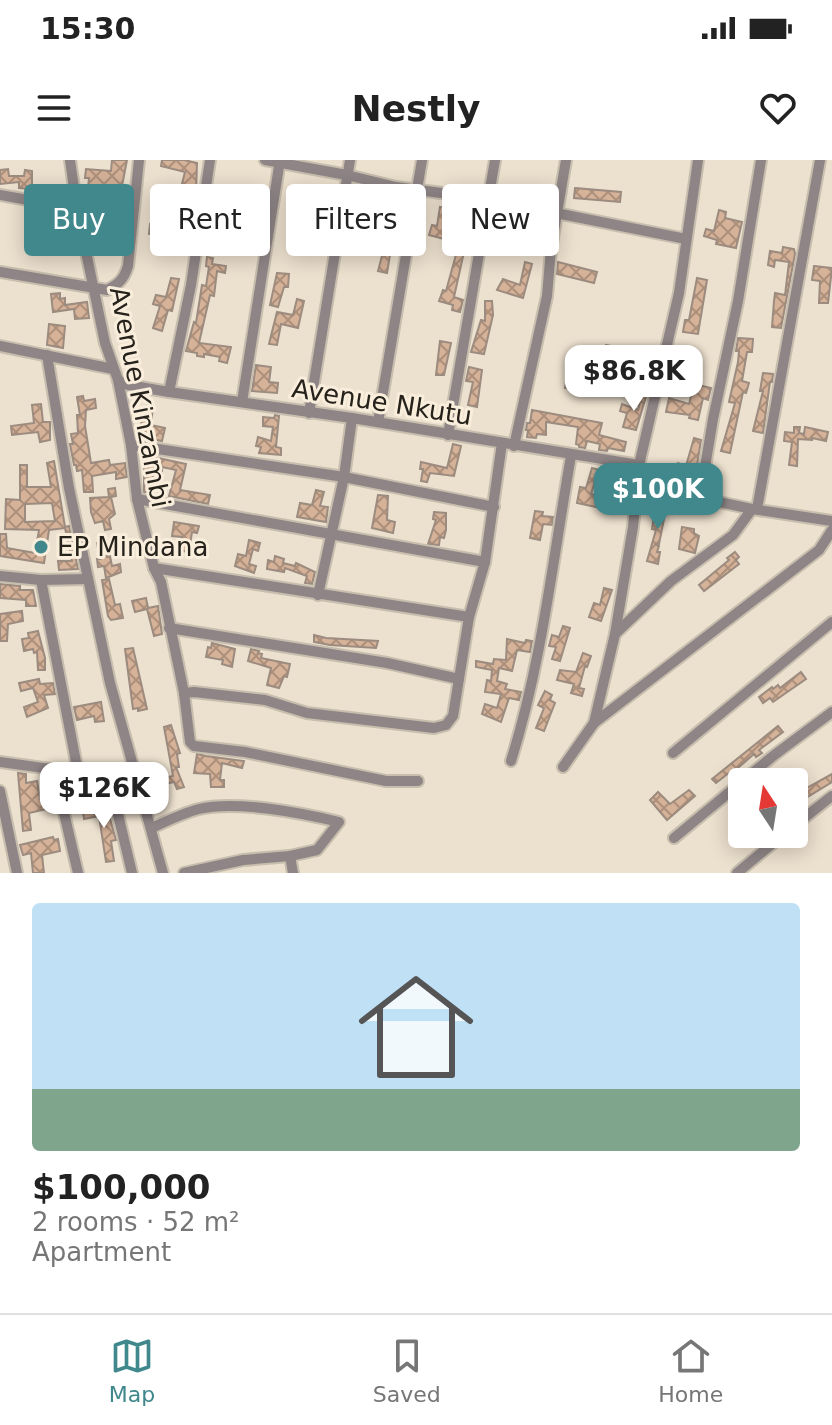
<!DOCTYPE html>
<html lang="en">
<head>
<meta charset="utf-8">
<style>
	body { margin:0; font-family:"DejaVu Sans",sans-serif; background:#f2f2f2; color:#222; height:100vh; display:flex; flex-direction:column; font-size:30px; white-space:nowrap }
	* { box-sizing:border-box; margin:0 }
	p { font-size:26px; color:#767676 }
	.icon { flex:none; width:44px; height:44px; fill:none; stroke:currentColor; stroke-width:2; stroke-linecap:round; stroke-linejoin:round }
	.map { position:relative; height:713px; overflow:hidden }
	.sheet { display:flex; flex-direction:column; background:#fff; flex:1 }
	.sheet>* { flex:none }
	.guide { position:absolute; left:24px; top:24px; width:784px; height:72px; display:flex; gap:16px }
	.needle { width:52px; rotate:348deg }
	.tools { position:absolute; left:728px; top:608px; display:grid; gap:16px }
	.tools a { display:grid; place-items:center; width:80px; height:80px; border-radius:8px; background:#fff; box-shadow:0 4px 20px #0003; font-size:40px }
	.price { position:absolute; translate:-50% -68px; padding:0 18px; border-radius:16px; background:#fff; color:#222; font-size:26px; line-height:52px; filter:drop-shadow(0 2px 4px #0008) }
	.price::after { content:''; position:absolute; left:50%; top:48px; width:24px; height:18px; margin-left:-12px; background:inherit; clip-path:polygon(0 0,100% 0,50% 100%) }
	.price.selected { background:#40888c; color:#fff }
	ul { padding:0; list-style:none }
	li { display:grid; align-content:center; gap:16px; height:424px; padding:0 32px }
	li span { display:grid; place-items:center; height:248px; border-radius:8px; color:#555 }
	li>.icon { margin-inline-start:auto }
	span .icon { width:144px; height:144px; fill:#fffc; stroke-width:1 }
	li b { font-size:34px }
	.tag { padding:0 28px; border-radius:8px; background:#fff; box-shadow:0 4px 20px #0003; font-size:28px; line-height:72px }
	.tag.selected { background:#40888c; color:#fff }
	.status { display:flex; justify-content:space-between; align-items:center; height:56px; padding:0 40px; background:#fff; direction:ltr }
	.status svg { height:22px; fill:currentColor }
	header { display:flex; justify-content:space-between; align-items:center; height:104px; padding:0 32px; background:#fff; font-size:36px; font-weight:800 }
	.tabs { display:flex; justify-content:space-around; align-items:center; height:112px; border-top:2px solid #e0e0e0; background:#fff; font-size:22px; color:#767676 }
	.tabs a { display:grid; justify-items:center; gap:4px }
	.tabs .selected { color:#40888c }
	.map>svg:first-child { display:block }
	.building { fill:url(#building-cross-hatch); stroke:#9c8b7f; stroke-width:2; fill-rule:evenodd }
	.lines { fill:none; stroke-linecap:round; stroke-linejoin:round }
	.minor-casing { stroke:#c8beae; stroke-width:14 }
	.minor { stroke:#8f8586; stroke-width:10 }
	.poi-dot { fill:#40888c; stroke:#f9eddb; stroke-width:3 }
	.labels { text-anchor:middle; stroke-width:6; stroke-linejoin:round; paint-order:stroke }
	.street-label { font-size:26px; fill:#25211b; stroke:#f9eddb }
	.poi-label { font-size:26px; fill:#25211b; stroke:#f9eddb; text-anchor:start }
</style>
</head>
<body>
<div class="status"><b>15:30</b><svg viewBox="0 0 49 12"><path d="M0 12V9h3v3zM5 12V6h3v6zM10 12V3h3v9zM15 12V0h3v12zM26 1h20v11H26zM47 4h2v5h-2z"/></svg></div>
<header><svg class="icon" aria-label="menu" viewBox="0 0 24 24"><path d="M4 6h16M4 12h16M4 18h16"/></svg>Nestly<svg class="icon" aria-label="heart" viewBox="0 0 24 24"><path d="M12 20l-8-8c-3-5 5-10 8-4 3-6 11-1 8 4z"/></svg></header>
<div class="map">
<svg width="832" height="713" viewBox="0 0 832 713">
	<defs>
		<pattern id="building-cross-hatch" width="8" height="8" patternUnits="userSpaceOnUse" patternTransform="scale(2)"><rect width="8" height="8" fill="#d5b298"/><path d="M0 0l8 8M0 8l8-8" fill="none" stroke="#ad907b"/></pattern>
	</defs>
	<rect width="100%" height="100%" fill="#ece0ce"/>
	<g class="building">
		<path d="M112,0H127L122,26H126L125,33L111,32V29L88,28L89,18H85L86,9L111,11Z"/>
		<path d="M162,0H184L197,3L196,31L181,28L185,12L161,6Z"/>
		<path d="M8,9L9,16H24L25,10L32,11V29L19,28V22L0,24V10Z"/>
		<path d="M575,28L621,32L620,42L574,38Z"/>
		<path d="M256,33L264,38L261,51L258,50L254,73L243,71L246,56H250Z"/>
		<path d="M154,43H163L162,64L176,67L173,82L165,80L166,77L149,74L150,64L154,65Z"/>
		<path d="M440,47L447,48L444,68L462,74L459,83L429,75L432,65L437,66Z"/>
		<path d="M719,50L726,52L725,58L742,62L736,88L716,84L717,80L704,76L706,69L714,71Z"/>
		<path d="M224,72L241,74L239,91L221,93Z"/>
		<path d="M381,76L393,77L387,113L378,111L383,92H379Z"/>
		<path d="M783,87L794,89L795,94L781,168L772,167L774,141L775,133L785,135L789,102L775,100L774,107L768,105L770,91L782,93Z"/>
		<path d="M457,91L464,92L454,137L463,140L460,152L452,150L453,145L439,141L443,130L446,131Z"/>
		<path d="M207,97L213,98L212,104L226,106L225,113L217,111L214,136L210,135L199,183L231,187L227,203L219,201L220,197L204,194V197L197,196V193L186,191L194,162L196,163L202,125L206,126L209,107L206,106Z"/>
		<path d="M525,102L532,104L523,138L497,130L503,119L520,125Z"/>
		<path d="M558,102L597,112L594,123L557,114Z"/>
		<path d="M814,106L832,108L828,143H819L820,121L812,120Z"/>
		<path d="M277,113L289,114L288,127H284L278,147L270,145Z"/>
		<path d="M171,118L179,119L172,151L168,150L162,171L153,168L160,146L153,144L156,135L166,137Z"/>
		<path d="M697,118L707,120L698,174L683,172L685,160H689Z"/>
		<path d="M60,133V139L65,138V145L87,142L89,158L75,159L74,149L53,152L51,134Z"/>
		<path d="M297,139L304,141L298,168L281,164L277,185L269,184L277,152L293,155Z"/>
		<path d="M485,141H492L493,155L484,194L471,192L481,160L485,161Z"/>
		<path d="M49,164L65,166L63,188L47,185Z"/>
		<path d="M738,178L753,179L752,192H747L742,221L749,223L746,233L743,232L730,293L721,291L735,243L729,242L738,202L739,191H736Z"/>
		<path d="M440,181L451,183L444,215H436Z"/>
		<path d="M606,185L616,187L604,234L565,228L572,192L598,198L599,194L604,195Z"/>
		<path d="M256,205L271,207L269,222L278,223L277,233L252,231Z"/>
		<path d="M469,207L482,210L477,247L468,245L473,222L466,221Z"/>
		<path d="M763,213L773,214L772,222H770L763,273L753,271L763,231H760Z"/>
		<path d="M694,224L711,228L708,240L703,238L698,260L689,258L690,255L666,252L669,238L689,244Z"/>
		<path d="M643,229L648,230L636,270L623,267L627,253L620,251L622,244L638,250Z"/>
		<path d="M83,236L84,241L95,239L96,248L86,250L85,266L91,303L109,300L110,305L125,303L127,317L116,319V312L92,316L93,332H84L82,310L77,311L76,305H74L70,284H73L71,274L78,273L77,255H80L77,237Z"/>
		<path d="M41,244L43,262H50V280L40,282L38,272L12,275L11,266L34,263L32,245Z"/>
		<path d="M147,245L153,246L151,265L165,268L162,281L137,276Z"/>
		<path d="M532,250L602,263L599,275L626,282L624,291L608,288L607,291L599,290L600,284L587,281L585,288L579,287V285L576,284L578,267L546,262V275L537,274L536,278L527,277L528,270H526L527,263H530Z"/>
		<path d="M275,255L279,256L276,287L281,288V295L259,293L261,287L256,286L258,277L271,281L273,267L263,266V257L274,258Z"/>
		<path d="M794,267H800L799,273L804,274L805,267L828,272L826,281L812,278V280L798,279L797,306L789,305L792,282L784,281L785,272L794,273Z"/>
		<path d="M694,278L701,280L695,318L675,313L678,303L686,306Z"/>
		<path d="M453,284L461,286L454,316L430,313L427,322L421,321L423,309H420L421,302L447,308Z"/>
		<path d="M154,297L186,304L180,330L210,335L208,344L169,336L176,310L162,307V312H153V333L144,332V303H153Z"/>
		<path d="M54,301L65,367L69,366L78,409L59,410L58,401H72L65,368L49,370L44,403L0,396V374H6L7,388L35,393L39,370L5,369L6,339L20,340V305H27V327H51L47,303ZM52,343L55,361L25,362V344Z"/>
		<path d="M592,308L599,310L591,334L598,335L596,347L577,343L580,327L586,328Z"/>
		<path d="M612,313L630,314L629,328L624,327L618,350L608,347L613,326L609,325Z"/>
		<path d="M115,328L116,336L111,337L115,354L109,359L111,369L105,370L103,361L95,363L91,352L90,338L109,337L108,329Z"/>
		<path d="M316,330L324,332L320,346L328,347L326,362L297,357L300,343L312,345Z"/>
		<path d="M378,335L388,336L387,360L395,362L393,373L372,368Z"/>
		<path d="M656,342L670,344L669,350L666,349L659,384H655L659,386L657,392H660L658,404L647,401L656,370L652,369Z"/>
		<path d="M535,351L543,352L542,356L553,357L552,365L543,364L540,380L530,378Z"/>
		<path d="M434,352L446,353V370L444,378L440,377L439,385L428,384L436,360L433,359Z"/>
		<path d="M174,362L199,366L197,373L192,372L190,385L197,387L196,394L179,390L182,377L172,376Z"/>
		<path d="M682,367L694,369V373L699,376L695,393L679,389Z"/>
		<path d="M249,380L260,383L258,391L253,389L249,404L256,406L254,413L235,406L238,394L246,396Z"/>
		<path d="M104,382L107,397L110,396L112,406L120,404L121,412L106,418L104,406L98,407L97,399H100L97,383Z"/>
		<path d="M735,392L739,397L736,400L739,404L704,431L699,425L729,400L727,398Z"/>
		<path d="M275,396L284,399L283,403L295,406L296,403L315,412L312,424L305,423L307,416L285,408L284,412L267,409L268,400L274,402Z"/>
		<path d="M109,419L115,445L120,444L123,458L111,460L108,456L102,420Z"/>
		<path d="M0,424L20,426V430H33L36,446H26V440L0,438Z"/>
		<path d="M604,428L612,430L601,461L589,457L594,443L600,445Z"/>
		<path d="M146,438L148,448L158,446L162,474L154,476L147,449L135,452L132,441Z"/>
		<path d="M22,451L23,461L8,464L7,481H0V454Z"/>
		<path d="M563,466L570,468L560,501L552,499L556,487L549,486L552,475L559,477Z"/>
		<path d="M38,471L45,498V510H38L37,492L34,493L33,489L24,491L22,479L29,478L28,473Z"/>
		<path d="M314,475L326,478L378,481L376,488L330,485L314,482Z"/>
		<path d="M507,479L525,483L526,480L532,481L530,492L517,490L512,511L499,508L497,521L507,524L505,529L521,532L519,540L509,538L501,562L482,554L485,544L497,548L501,534L485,532L487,520L491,521L492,510L476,507V501L493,504L494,499L506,500Z"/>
		<path d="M212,483L235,489L232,507L222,504L223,500L206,497L208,487L211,488Z"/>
		<path d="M133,488L147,549L138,551V548L133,549L125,489Z"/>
		<path d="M251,489L259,491L258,493L262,494L261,498L290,504L287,517L284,516L279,528L267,525L271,508L248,501Z"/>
		<path d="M583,493L591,496L587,507L585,506L579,528L584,529L582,536L571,533L574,524L557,520L560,510L576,512Z"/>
		<path d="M801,512L806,519L773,542L770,538L763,543L759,537L772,527L773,529L778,525L780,528Z"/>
		<path d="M39,519L40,524L53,523L55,534L44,535L48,548L27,557L24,547L38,542L33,528L21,531L19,523Z"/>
		<path d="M545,531L552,535L550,540L555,543L544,571L536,568L544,548L538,545Z"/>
		<path d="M101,542L104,561L95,562L94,556L77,560L74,547Z"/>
		<path d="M171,565L180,593L177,594L179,607H176L184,627L177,629L174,622L154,626L153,620L173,616L164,567Z"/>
		<path d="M778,566L783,572L759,590L762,593L756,597L754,594L731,614L730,612L716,623L712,619Z"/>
		<path d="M197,594L206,596L244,601L242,608L222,603L220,620H224V627H211L210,614L194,613Z"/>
		<path d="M18,613L26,614V623L37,621L40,639H45L47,649L29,653L31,670L23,671Z"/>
		<path d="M832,614V622L801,641L796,634Z"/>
		<path d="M689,630L695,636L667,660L650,640L658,632L670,644Z"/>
		<path d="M107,648L116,680L111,681L114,701L106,702L99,656L84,659L83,651Z"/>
		<path d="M53,677L54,680L58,679L60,691L42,695L44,713H33L31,693L23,695L20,685Z"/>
	</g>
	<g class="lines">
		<g class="minor-casing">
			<g id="minor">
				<path d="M70,0L77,49L105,183L118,220L131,285L137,339L154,408L161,422L184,533L190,582L194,586L245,592L386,621H418"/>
				<path d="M265,0L347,15L396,27L486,39L686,79"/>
				<path d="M0,35L77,49"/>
				<path d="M0,112L107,130C119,124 124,119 128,106L139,0"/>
				<path d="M0,186L113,209"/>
				<path d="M47,195L69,328L110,523L163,713"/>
				<path d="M118,220L128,225L169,232L352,258L639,305"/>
				<path d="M169,232L191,125L210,0"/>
				<path d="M242,242L280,0"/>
				<path d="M309,253L350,0"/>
				<path d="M378,262L422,0"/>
				<path d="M448,275L495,0"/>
				<path d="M131,285L344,317L494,347"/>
				<path d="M514,286L547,136L551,89L566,0"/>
				<path d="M638,325L752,349L832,361"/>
				<path d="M700,337L713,259L738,141L761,0"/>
				<path d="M137,339L485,402"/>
				<path d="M757,349L820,0"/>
				<path d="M154,408L469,457"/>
				<path d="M0,416L41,420L88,419"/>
				<path d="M41,420L78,612"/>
				<path d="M318,435L344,317L352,258"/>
				<path d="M169,468L387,503L459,519"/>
				<path d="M615,474L671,421L733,375L752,349"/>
				<path d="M184,533L194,532L265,540L307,553L434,568L446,565L453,556L469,457L485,402L502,283"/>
				<path d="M594,563L819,390L832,370"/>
				<path d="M673,593L832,462"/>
				<path d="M511,601C542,502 553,398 571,296"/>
				<path d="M0,602L138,621"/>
				<path d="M563,607L594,563L615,474L633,367L639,305L679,133L698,0"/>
				<path d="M54,610L78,713"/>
				<path d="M109,617L132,713"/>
				<path d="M0,631L17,713"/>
				<path d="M794,666L832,636"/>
				<path d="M152,668C167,661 183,653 199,649C236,640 302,653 339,662L317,690L290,696L243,700L184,713"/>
				<path d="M674,678L773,596L832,552"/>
				<path d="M290,696L293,713"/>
				<path d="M737,713L784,674"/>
			</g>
		</g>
		<use href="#minor" class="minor"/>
	</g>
	<circle class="poi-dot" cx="41" cy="387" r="8"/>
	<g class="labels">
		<g class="street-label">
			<text transform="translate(140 237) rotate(79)" y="9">Avenue Kinzambi</text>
			<text transform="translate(382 242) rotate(9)" y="9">Avenue Nkutu</text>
		</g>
		<g class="poi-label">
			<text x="57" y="396">EP Mindana</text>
		</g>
	</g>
</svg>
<div class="tools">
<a><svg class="needle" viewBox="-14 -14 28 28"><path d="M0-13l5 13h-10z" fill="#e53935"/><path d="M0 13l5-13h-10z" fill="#767676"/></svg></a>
</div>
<b class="price" style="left:634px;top:253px">$86.8K</b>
<b class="price selected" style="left:658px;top:371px">$100K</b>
<b class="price" style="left:104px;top:670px">$126K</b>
<div class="guide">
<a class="tag selected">Buy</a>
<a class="tag">Rent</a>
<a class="tag">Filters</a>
<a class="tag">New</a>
</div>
</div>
<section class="sheet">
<ul>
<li><span style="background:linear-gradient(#bfe0f5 75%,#7fa58c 0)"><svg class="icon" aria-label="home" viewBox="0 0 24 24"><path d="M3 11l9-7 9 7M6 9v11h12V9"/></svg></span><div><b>$100,000</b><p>2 rooms · 52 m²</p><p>Apartment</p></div></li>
</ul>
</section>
<nav class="tabs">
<a class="selected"><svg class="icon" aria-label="map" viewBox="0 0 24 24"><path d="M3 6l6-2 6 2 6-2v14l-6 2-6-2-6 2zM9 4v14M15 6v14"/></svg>Map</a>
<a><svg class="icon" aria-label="saved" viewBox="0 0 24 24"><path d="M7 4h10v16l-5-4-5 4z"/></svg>Saved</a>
<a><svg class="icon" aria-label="home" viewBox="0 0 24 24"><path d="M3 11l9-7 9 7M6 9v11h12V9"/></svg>Home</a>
</nav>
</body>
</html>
